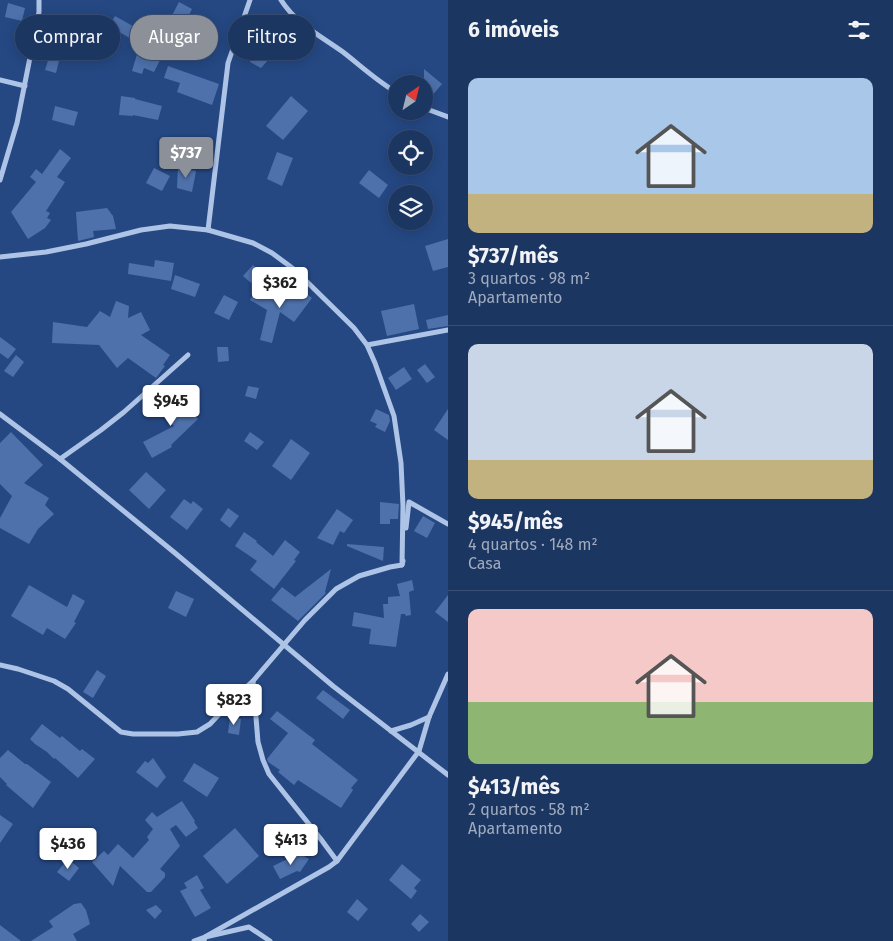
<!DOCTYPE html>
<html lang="pt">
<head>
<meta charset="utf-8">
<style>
	body { margin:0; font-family:"Fira Sans",sans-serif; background:#253e68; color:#f1f3f6; height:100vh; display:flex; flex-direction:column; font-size:19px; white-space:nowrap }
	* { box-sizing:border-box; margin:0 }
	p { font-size:16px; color:#a0abbe }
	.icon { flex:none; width:28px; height:28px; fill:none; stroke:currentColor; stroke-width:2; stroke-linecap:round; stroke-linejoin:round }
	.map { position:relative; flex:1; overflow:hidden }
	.sheet { display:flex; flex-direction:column; background:#1c3662; width:445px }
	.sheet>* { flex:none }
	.hud { position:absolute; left:15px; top:15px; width:358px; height:45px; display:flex; gap:10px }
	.needle { width:32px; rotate:35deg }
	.fabs { position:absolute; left:388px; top:75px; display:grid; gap:10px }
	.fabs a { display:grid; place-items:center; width:45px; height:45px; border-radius:50%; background:#1c3662; box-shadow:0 2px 12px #0003,0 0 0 1px #3a5077; font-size:25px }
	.price { position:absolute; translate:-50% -42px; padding:0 11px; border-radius:5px; background:#fff; color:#222; font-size:16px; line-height:32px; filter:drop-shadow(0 1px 2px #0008) }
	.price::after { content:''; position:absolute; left:50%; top:30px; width:15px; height:11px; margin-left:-8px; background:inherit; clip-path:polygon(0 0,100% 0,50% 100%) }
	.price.active { background:#8c9099; color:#fff }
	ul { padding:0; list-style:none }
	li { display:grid; align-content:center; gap:10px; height:265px; padding:0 20px }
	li+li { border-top:1px solid #3a5077 }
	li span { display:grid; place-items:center; height:155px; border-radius:10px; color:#555 }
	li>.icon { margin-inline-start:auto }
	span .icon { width:90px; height:90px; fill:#fffc; stroke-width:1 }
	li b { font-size:21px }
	h2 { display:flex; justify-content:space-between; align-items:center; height:60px; padding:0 20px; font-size:21px }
	.chip { padding:0 18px; border-radius:22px; background:#1c3662; box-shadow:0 2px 12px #0003,0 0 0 1px #3a5077; font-size:18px; line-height:45px }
	.chip.active { background:#8c9099; color:#fff }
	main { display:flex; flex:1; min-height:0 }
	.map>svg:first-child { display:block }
	.building { fill:#4e71ab }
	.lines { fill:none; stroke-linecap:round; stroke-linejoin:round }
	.minor { stroke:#aec4e7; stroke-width:5 }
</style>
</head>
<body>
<main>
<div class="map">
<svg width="448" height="941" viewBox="0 0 448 941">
	<rect width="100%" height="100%" fill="#254883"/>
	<g class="building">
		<path d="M179,2L192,9L188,17L196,21L194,25L208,32L199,49L172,36L154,72L144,68L142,74L132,71L140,44L109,26L115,16L147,34L153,23L165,29Z"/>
		<path d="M8,3L25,8L22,21L5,17Z"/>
		<path d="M60,20L88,28L82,48L72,45L74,37L57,32Z"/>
		<path d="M259,32L276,42L268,57L270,58L261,68L250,62L255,54L249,49Z"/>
		<path d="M50,54L60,57L56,73L45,70Z"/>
		<path d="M168,66L219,84L212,105L177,92L180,83L164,78Z"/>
		<path d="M424,69L442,84L430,98L424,92Z"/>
		<path d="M121,96L135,98V99L162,106L158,120L133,115V116L119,115Z"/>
		<path d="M291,96L308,111L283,140L266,126Z"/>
		<path d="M55,106L78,112L74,126L52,120Z"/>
		<path d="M60,149L71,158L57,177L65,182L46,211L50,213L47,218L51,220L45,228L28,239L11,212L36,182L30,177L36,169L42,174Z"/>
		<path d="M277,152L293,158L282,186L267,179Z"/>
		<path d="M178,167L196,171L192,192L177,188Z"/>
		<path d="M154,168L170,176L162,191L146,183Z"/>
		<path d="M369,170L388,185L379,198L359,183Z"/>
		<path d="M107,208L113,216L116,229L93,231L94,237L78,241L76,212Z"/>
		<path d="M448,239V267L433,271L425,246Z"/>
		<path d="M155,260L174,263L171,281L128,274L129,263L154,267Z"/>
		<path d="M253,265L261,272L251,283L243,276Z"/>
		<path d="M175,275L200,284L195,297L171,289Z"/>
		<path d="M292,283L312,298L294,322L280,312L272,343L260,340L267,310L250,300L256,289L278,302Z"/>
		<path d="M224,295L238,302L229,320L214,313Z"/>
		<path d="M116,301L129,306L128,318L141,312L150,330L141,335L170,355L163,365L165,366L156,378L128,358L117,368L99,345L52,343L53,322L87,327L100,311L110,317Z"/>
		<path d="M414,304L419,329L387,336L381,311Z"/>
		<path d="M448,315V326L428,329L426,320Z"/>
		<path d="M0,337L16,349L8,359L0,353Z"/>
		<path d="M217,347H228L229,361L218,362Z"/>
		<path d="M16,355L24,362L13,377L4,371Z"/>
		<path d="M425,364L435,377L427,383L417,370Z"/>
		<path d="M404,367L412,379L396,390L388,378Z"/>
		<path d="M248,386L259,388L256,399L245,396Z"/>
		<path d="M175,395L198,419L171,445L172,447L152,458L143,442L174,426L159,410Z"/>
		<path d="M376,409L389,415L390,421L385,432L375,427L377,424L370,421Z"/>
		<path d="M448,409V440L434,430Z"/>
		<path d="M11,432L43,465L24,483L49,498L45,505L54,514L38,529L29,544L0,528V518L12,496L0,484V443Z"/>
		<path d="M250,432L264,442L257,450L244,441Z"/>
		<path d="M291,439L310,453L291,480L272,466Z"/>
		<path d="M146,472L166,490L149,509L129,490Z"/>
		<path d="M184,499L191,504L193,501L203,509L187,530L170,517Z"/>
		<path d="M380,502L399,504L398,519H390V524H380Z"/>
		<path d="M228,508L239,516L230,528L220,520Z"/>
		<path d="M337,509L353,520L344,533L340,531L333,545L317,538Z"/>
		<path d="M423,516L435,523L427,538L414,531Z"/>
		<path d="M244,532L257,541L256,542L273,556L285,540L300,552L294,560L296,561L274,589L250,570L257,561L235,546Z"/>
		<path d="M347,544L384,547L383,561L347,546Z"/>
		<path d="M331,569L325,592L326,593L298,621L271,600L282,587L295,597Z"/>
		<path d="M412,580L414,590L409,592L411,615L406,616L405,614H401L396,647L369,644L371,629L352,626L354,612L384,618L383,604H388V597L400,596L397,584Z"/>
		<path d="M29,585L67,607L73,594L85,601L74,622L76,623L65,639L47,628L43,635L11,616Z"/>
		<path d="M176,591L194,599L186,617L168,608Z"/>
		<path d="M448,595V622L435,612Z"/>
		<path d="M97,670L106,676L93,698L83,692Z"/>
		<path d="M323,690L350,710L343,719L316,698Z"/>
		<path d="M277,711L315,740L312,744L358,780L351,788L353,790L341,808L298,780L294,785L278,772L280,770L268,762L267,759L288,733L270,719Z"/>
		<path d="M230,717L241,719L239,735L228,733Z"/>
		<path d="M42,724L60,738L62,736L80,751L82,749L95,759L78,778L55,758L54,759L47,752L35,744L30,739Z"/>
		<path d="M8,750L25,764H27L51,782L33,808L6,785L7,784L0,777V758Z"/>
		<path d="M153,758L166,777L157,788L136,772L145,761L148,763Z"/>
		<path d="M194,763L219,778L207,797L183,781Z"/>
		<path d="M182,801L195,821L194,822L198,828L186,837L176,825L170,829L180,846L160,869L165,873V877L151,892H147L120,866L113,886L92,862L104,851L108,855L118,844L133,858L149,840L147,837L153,829L145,820L152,812L157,817Z"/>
		<path d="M0,815L13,824L0,843Z"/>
		<path d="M235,828L259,856L227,884L203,856Z"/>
		<path d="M297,852L309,859L300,872L297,871L280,879L273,866L294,856Z"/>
		<path d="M68,859L79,868L69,881L57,872Z"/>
		<path d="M402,864L421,880L414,888L417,891L411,899L389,880Z"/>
		<path d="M197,875L204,888L200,890L211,908L195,917L180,891L187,888L184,883Z"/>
		<path d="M357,899L368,909L358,921L347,912Z"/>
		<path d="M81,903L86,910L90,924L73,934L77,941H31L53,927L49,921L74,904Z"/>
		<path d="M156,905L162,911L155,919L146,910Z"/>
		<path d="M420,914L429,922L419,932L411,924Z"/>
		<path d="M0,925L21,941H0Z"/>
	</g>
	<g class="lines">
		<g class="minor">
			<path d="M281,0C296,24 321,36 343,52C361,66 377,81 396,92"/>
			<path d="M0,80L25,86"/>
			<path d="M424,108L448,117"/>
			<path d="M0,180L17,123L39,12V0"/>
			<path d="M208,230L228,63L250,0"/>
			<path d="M0,257L46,252L86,244L141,230L170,226L208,230L253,243L272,253L295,270L354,328L367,345L375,363L394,416L401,463L403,506L402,565"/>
			<path d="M367,345L448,330"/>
			<path d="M0,414L60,459L175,553L333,686L448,775"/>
			<path d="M60,459L101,430L124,412L188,355"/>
			<path d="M406,528L409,502L448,524"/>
			<path d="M0,665L18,669L54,681L68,689L121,732L133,734H178L197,732L210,724L235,697L253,681L305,620L336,589L359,576L390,567L402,565L403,561"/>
			<path d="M253,681L258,742L263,760L269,774L320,838L337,861"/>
			<path d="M391,731L411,725L429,717"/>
			<path d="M194,941L205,937L329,867L337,861L419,751L429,717L448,674"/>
			<path d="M204,941L205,937L249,927L270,941"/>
		</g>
	</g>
</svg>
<div class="fabs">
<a><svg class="needle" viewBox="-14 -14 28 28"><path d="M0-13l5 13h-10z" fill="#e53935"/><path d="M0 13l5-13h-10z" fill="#a0abbe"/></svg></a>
<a><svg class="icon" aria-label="locate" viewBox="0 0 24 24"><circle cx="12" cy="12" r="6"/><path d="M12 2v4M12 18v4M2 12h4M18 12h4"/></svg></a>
<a><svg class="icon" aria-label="layers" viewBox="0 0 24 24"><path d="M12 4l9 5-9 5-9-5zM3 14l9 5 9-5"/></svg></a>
</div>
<b class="price active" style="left:186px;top:179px">$737</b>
<b class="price" style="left:280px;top:309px">$362</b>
<b class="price" style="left:171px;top:427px">$945</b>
<b class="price" style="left:234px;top:726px">$823</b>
<b class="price" style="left:291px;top:866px">$413</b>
<b class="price" style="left:68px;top:870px">$436</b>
<div class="hud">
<a class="chip">Comprar</a>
<a class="chip active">Alugar</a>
<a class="chip">Filtros</a>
</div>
</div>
<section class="sheet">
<h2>6 imóveis<svg class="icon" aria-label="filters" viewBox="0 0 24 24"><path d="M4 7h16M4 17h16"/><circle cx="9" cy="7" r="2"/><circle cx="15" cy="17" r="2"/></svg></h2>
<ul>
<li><span style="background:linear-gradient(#a9c7e8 75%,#c2b280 0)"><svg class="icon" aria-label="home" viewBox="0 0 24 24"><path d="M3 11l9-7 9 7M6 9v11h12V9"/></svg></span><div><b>$737/mês</b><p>3 quartos · 98 m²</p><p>Apartamento</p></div></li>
<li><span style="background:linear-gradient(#c9d6e8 75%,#c2b280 0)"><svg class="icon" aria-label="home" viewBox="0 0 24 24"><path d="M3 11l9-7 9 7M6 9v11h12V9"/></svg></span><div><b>$945/mês</b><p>4 quartos · 148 m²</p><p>Casa</p></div></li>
<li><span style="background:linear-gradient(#f6c9c9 60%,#8fb573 0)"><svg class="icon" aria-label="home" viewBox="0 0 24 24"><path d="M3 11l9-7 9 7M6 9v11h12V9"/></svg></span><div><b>$413/mês</b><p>2 quartos · 58 m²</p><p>Apartamento</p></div></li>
</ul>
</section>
</main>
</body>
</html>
